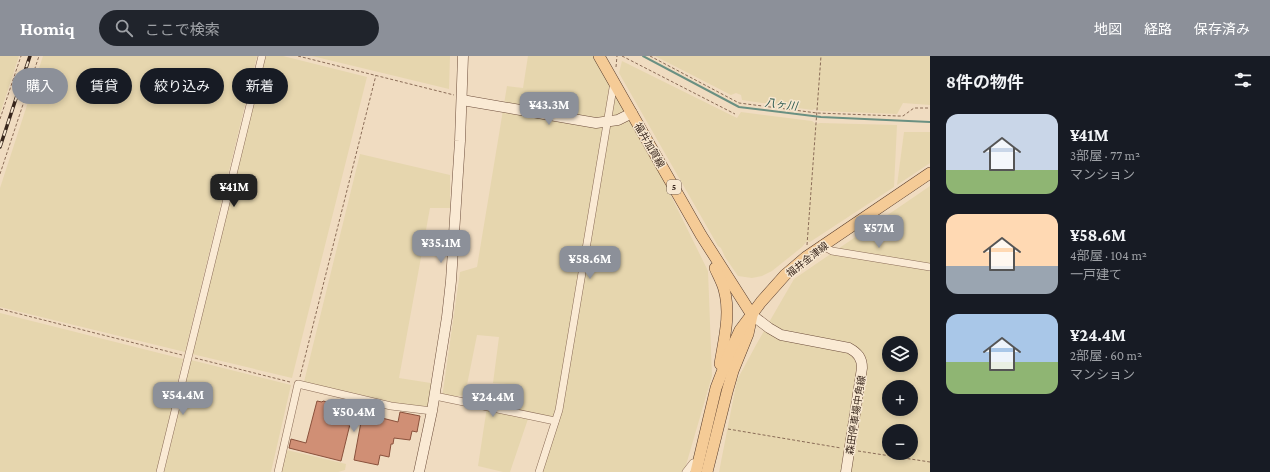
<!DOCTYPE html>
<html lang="ja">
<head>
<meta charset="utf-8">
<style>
	body { margin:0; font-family:"Crimson Pro","Noto Sans JP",serif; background:#20242c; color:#f1f3f6; height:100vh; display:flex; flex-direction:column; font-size:15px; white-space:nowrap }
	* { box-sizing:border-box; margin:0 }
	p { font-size:13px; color:#9ea1a6 }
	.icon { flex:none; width:22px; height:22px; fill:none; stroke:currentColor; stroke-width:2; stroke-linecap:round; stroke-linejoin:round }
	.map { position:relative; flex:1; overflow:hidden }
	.details { display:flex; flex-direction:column; background:#171b24; width:340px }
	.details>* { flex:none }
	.hud { position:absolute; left:12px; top:12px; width:380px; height:36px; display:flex; gap:8px }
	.controls { position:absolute; left:882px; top:280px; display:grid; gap:8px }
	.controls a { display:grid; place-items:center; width:36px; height:36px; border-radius:50%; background:#171b24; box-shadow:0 2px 6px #0003; font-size:20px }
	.price { position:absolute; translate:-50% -34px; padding:0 9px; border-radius:8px; background:#8c9099; color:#fff; font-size:13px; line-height:26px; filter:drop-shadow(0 1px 2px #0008) }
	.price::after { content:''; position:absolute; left:50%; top:24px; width:12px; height:9px; margin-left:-6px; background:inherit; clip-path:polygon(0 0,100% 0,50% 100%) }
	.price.on { background:#222; color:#fff }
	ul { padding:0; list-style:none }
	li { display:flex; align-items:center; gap:12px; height:100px; padding:0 16px }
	li span { display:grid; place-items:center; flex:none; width:112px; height:80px; border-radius:12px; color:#555 }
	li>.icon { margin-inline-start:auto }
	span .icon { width:48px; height:48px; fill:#fffc; stroke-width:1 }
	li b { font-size:17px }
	h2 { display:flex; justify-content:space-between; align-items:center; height:48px; padding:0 16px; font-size:17px }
	.pill { padding:0 14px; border-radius:18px; background:#171b24; box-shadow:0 2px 6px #0003; font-size:14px; line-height:36px }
	.pill.on { background:#8c9099; color:#fff }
	header { display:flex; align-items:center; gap:24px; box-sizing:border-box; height:56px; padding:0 20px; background:#8c9099; color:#fff }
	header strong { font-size:19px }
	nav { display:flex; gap:22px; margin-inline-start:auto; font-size:14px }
	.search { width:280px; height:36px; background:#20242c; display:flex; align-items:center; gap:10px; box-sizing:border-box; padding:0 14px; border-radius:22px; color:#9ea1a6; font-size:15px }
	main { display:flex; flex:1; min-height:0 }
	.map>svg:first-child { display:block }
	.farmland { fill:#e6d6ae; fill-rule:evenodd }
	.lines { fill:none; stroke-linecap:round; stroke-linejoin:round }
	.stream { stroke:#6a9082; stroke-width:2 }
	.building { fill:#d08f75; stroke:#8a513c }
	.street-casing { stroke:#8a6c57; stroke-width:8 }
	.secondary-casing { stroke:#6c4d3b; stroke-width:11 }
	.primary-casing { stroke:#573b2c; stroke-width:12 }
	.path { stroke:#8a6c57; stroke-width:1; stroke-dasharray:3 2; stroke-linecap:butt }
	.street { stroke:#faead4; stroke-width:7 }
	.secondary { stroke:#faead4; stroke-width:10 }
	.primary { stroke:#f5cb96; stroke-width:11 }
	.rail-casing { stroke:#39271d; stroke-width:3.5 }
	.rail { stroke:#f7e7d0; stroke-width:2; stroke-dasharray:6; stroke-linecap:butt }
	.labels { text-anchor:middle; stroke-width:3; stroke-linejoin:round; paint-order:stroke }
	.shield { fill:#f7e7d0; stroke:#726153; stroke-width:1 }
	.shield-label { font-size:9px; font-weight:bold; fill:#39271d }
	.street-label { font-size:10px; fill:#39271d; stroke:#f7e7d0 }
	.water-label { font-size:11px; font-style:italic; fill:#2b5950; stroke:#f7e7d0 }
</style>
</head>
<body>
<header>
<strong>Homiq</strong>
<div class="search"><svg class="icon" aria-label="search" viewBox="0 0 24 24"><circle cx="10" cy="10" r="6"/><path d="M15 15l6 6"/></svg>ここで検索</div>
<nav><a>地図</a><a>経路</a><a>保存済み</a></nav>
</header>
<main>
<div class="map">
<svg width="930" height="416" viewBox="0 0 930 416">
	<rect width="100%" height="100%" fill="#f0dcc1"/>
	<g class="farmland">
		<path d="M0,0H19L0,58Z"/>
		<path d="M43,0H257L185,296L0,251V132Z"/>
		<path d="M265,0H283L367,21L292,322L192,298Z"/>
		<path d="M312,0H450L449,33Z"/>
		<path d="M528,0H597L618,32L708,215L712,320L684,416H539L555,365L529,360L510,416H503L478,410L487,351L498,353L507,328L493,327L499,281L477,279L465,339L442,342L460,216L477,211L507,30L523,32Z"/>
		<path d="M655,0H930V49L903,47L897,58L821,55L815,53L812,54L742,44L741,39L736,37L731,39Z"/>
		<path d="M622,5L737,62L741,56L812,65L816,68L820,67L897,69L894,131L810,186L807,185L802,191L772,215L762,220L752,222L738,220L725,201L721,192L718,190L619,17Z"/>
		<path d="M904,76H930V107L897,129Z"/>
		<path d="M360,98L450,119V152H430L399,322L437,328L432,355L304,326Z"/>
		<path d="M930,130V416H719L737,324L756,289L794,223ZM889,287H911V309H889ZM889,331H911V353H889ZM889,375H911V397H889Z"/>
		<path d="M0,257L183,303L157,416H0Z"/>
		<path d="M191,304L291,329L271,416H164Z"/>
		<path d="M287,394L346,408L345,414L338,416H281Z"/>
	</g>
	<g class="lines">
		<path class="stream" d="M643,0L739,51L821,61L930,66"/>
	</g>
	<path class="building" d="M346,344L356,347L354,356L386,363L398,366L400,356L420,360L417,376L412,375L410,384L394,382L393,388H391L389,401L380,399L378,409L354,404L361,366L351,364L341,405L289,392L291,383L306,387L317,345L322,346L323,345L345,350Z"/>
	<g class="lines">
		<g class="street-casing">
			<g id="street">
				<path d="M823,190L832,195L930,211"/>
				<path d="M435,340L555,365"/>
				<path d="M160,416L262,0"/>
				<path d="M278,416L298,328L391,350L432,355"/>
				<path d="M539,416L559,354L614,26"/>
				<path d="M686,416L693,407"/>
			</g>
		</g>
		<g class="secondary-casing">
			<g id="secondary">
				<path d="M462,44L596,67L618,64L632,57"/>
				<path d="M752,259L769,272L781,279L849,292C858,297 862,302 862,312L846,416"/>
				<path d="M419,416L432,355L447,261L451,225L460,85L463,0"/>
			</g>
		</g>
		<g class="primary-casing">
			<g id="primary">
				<path d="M599,0L701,179L752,259L748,278L733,315L727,336L707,416"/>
				<path d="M715,212C718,219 722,226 724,233C731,258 724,283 720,308"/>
				<path d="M696,416L716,332L729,298L740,274L761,246L785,219L806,201L930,117"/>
			</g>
		</g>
		<g class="path">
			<path d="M298,0L454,39"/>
			<path d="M622,0L735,58"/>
			<path d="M650,0L739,47L817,57L898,60H903L914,52H930"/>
			<path d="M616,11L617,0"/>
			<path d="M0,63L21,0"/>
			<path d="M0,118L39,0"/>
			<path d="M807,189L821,0"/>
			<path d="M0,253L182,299"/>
			<path d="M195,302L290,326"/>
			<path d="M300,321L376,19"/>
			<path d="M728,373L841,392"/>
			<path d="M858,395L930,406"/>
		</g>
		<use href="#street" class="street"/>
		<use href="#secondary" class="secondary"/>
		<use href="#primary" class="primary"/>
		<g class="rail-casing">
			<path id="rail" d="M0,91L30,0"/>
		</g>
		<use href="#rail" class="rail"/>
	</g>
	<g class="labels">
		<rect class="shield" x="667" y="124" width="14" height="14" rx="3"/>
		<g class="shield-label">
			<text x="674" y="134">5</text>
		</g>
		<g class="street-label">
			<text transform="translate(650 89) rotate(60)" y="4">福井加賀線</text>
			<text transform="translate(807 203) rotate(-38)" y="4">福井金津線</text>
			<text transform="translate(855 359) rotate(-81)" y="4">森田停車場中角線</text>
		</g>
		<g class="water-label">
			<text transform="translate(781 48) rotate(7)" y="4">八ヶ川</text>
		</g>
	</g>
</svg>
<div class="controls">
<a><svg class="icon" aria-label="layers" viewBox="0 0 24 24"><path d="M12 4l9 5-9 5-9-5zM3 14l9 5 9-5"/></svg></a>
<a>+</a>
<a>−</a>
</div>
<b class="price" style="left:549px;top:70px">¥43.3M</b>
<b class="price on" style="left:234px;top:152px">¥41M</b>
<b class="price" style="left:879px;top:193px">¥57M</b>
<b class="price" style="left:441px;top:208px">¥35.1M</b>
<b class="price" style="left:590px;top:224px">¥58.6M</b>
<b class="price" style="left:183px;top:360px">¥54.4M</b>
<b class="price" style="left:493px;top:362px">¥24.4M</b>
<b class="price" style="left:354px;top:377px">¥50.4M</b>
<div class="hud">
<a class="pill on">購入</a>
<a class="pill">賃貸</a>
<a class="pill">絞り込み</a>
<a class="pill">新着</a>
</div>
</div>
<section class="details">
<h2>8件の物件<svg class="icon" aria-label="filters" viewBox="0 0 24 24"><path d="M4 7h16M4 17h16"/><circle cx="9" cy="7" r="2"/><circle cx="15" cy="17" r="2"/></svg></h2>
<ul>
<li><span style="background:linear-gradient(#c9d6e8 70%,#8fb573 0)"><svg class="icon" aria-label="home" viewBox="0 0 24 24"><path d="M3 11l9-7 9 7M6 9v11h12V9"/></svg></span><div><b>¥41M</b><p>3部屋 · 77 m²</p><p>マンション</p></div></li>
<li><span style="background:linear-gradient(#ffd9b3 65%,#9aa5b1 0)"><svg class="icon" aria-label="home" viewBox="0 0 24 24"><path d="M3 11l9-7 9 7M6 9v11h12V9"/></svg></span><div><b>¥58.6M</b><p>4部屋 · 104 m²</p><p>一戸建て</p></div></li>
<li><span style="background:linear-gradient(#a9c7e8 60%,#8fb573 0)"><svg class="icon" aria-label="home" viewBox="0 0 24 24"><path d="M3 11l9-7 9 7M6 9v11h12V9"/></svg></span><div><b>¥24.4M</b><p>2部屋 · 60 m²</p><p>マンション</p></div></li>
</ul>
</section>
</main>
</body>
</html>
